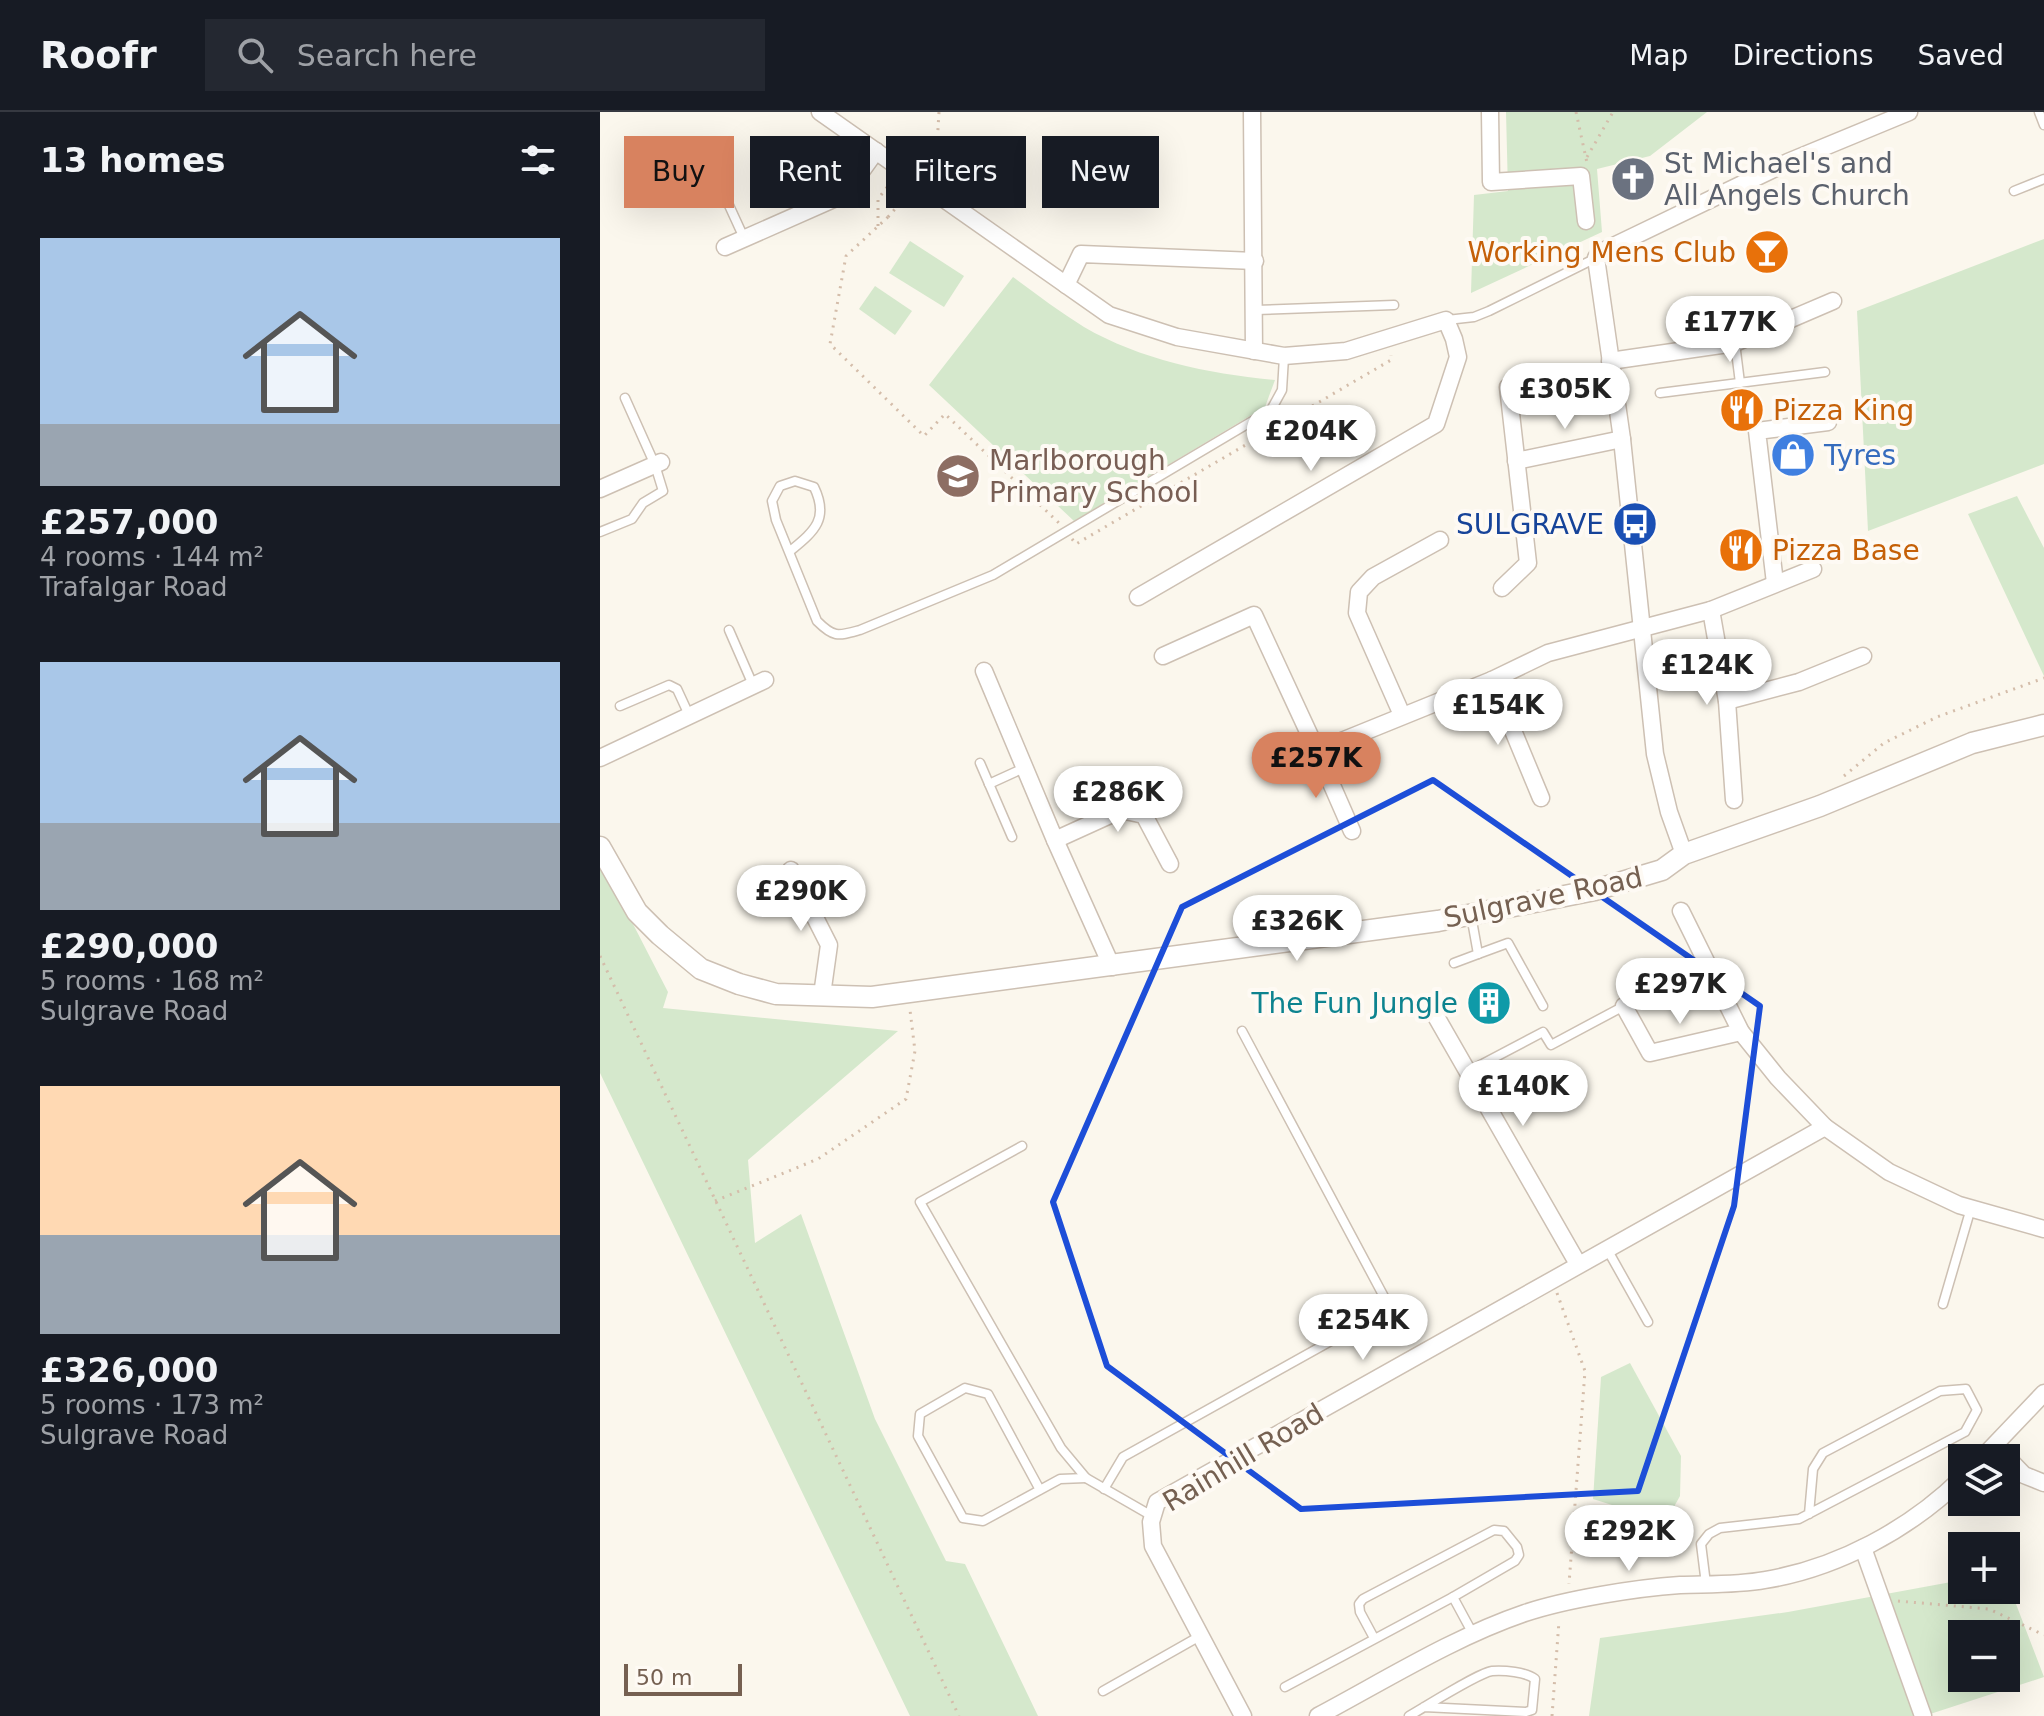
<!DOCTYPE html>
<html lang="en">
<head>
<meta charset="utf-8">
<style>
	body { margin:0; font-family:"DejaVu Sans",sans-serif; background:#242831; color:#f1f3f6; height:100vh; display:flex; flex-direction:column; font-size:30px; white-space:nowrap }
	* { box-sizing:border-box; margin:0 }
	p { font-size:26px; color:#9ea1a6 }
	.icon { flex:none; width:44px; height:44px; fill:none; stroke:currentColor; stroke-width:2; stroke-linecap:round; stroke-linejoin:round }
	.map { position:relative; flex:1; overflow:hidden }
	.sheet { display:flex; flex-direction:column; background:#171b24; width:600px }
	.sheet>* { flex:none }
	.hud { position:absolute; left:24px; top:24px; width:760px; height:72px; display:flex; gap:16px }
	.controls { position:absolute; left:1348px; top:1332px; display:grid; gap:16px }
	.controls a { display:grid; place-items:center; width:72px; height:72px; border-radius:0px; background:#171b24; box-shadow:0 8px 32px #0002; font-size:40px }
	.scale { position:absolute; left:24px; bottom:20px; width:118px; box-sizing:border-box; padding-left:8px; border:4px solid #756051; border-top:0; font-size:22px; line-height:28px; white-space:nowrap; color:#756051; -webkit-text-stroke:6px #fefaf4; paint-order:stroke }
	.price { position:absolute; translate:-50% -68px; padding:0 18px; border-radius:28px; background:#fff; color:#222; font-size:26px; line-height:52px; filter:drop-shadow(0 2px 4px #0008) }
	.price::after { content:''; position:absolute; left:50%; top:48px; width:24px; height:18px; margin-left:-12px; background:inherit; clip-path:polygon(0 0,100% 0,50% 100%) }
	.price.on { background:#d8825f; color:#111 }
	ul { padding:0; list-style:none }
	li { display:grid; align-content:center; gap:16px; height:424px; padding:0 40px }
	li span { display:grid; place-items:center; height:248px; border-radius:0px; color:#555 }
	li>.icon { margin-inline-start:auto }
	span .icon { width:144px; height:144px; fill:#fffc; stroke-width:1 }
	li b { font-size:34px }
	h2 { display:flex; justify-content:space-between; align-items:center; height:96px; padding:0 40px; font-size:34px }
	.chip { padding:0 28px; border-radius:0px; background:#171b24; box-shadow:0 8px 32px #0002; font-size:28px; line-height:72px }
	.chip.on { background:#d8825f; color:#111 }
	header { display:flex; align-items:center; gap:48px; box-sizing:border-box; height:112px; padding:0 40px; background:#171b24; border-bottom:2px solid #363941 }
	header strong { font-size:38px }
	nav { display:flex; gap:44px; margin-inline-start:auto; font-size:28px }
	.search { width:560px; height:72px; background:#242831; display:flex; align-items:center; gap:20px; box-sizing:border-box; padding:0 28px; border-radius:0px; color:#9ea1a6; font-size:30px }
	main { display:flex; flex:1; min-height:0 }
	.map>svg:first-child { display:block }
	.green { fill:#d5e8cc; fill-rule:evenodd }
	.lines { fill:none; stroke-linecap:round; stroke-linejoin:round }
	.service-casing { stroke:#cdc0b3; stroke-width:11 }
	.minor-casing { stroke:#cdc0b3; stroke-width:19 }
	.tertiary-casing { stroke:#cdc0b3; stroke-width:23 }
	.path { stroke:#d4bdaa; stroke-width:3; stroke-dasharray:2 6; stroke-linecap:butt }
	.service { stroke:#fff; stroke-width:8 }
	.minor { stroke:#fff; stroke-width:16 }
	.tertiary { stroke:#fff; stroke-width:20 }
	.path-bridge { stroke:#d4bdaa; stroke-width:3; stroke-dasharray:2 6; stroke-linecap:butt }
	.marked { fill:none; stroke:#1d4ed8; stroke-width:6; stroke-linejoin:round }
	.labels { text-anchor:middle; stroke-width:8; stroke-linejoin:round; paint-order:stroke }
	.worship-label { font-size:28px; fill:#5b616d; stroke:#fefaf4; text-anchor:start }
	.food-label { font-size:28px; fill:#c56008; stroke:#fefaf4; text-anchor:start }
	.shop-label { font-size:28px; fill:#366cbe; stroke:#fefaf4; text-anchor:start }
	.education-label { font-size:28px; fill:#785e54; stroke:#fefaf4; text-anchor:start }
	.transit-label { font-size:28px; fill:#164399; stroke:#fefaf4; text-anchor:end }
	.street-label { font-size:28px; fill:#756051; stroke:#fefaf4 }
	.culture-label { font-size:28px; fill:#0d838f; stroke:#fefaf4; text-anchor:end }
</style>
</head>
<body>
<header>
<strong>Roofr</strong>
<div class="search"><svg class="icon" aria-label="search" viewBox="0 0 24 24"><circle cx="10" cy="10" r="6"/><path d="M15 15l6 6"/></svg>Search here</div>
<nav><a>Map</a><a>Directions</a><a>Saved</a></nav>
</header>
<main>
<section class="sheet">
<h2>13 homes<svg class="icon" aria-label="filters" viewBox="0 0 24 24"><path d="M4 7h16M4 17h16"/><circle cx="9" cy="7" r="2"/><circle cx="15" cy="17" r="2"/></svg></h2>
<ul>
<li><span style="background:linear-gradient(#a9c7e8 75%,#9aa5b1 0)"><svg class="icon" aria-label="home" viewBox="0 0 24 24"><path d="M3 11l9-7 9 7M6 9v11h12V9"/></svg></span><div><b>£257,000</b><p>4 rooms · 144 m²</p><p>Trafalgar Road</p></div></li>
<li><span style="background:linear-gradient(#a9c7e8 65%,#9aa5b1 0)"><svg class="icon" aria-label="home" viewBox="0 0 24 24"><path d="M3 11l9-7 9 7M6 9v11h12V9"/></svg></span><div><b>£290,000</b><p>5 rooms · 168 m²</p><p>Sulgrave Road</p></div></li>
<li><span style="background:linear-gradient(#ffd9b3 60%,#9aa5b1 0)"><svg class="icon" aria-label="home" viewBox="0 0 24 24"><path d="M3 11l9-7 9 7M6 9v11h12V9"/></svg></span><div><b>£326,000</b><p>5 rooms · 173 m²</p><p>Sulgrave Road</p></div></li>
</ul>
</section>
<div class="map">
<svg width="1444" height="1604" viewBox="0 0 1444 1604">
	<rect width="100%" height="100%" fill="#fbf7ed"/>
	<g class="green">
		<path d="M906,0H1107L1050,44L997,57L1002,120L871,181L874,83L908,79Z"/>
		<path d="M1444,127V352L1268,419L1257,199Z"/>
		<path d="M310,129L364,164L344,195L289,161Z"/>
		<path d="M413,165C436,182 460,200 484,215C541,248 610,262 675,268L665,295L474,409L329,273Z"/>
		<path d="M275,174L312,199L295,223L259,197Z"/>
		<path d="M1417,384L1444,436V564L1368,402Z"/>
		<path d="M0,748L68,880L63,896L298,919L148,1048L155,1131L201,1102L275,1307L346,1449L365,1452L438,1604H310L0,961Z"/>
		<path d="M1030,1251L1081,1344L1080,1384L1071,1400L1050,1405L993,1387L1001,1265Z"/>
		<path d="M1406,1466L1444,1565L1324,1604H989L1000,1526L1188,1500L1362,1468V1478H1406ZM1362,1522H1406V1566H1362Z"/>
	</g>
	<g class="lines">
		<g class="service-casing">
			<g id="service">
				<path d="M1439,0L1444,13"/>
				<path d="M122,78L144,126"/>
				<path d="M1414,79L1444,67"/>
				<path d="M655,198L794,193"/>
				<path d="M847,208L874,205L889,199L996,146"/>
				<path d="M1135,231L1140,271"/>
				<path d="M1060,281L1225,260"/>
				<path d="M0,420L32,407L43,391L63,379L55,353L25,286"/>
				<path d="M189,440C213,420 230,408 214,375L195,369L180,374L172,389L176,408L217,509C234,526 238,524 260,518L393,463L671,298L682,278L684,245"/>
				<path d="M129,518L153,573"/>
				<path d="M20,594L69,573L77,577L89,603"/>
				<path d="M380,651L412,725"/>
				<path d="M389,672L424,656"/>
				<path d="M878,842L908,831L943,894"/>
				<path d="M854,851L878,842L871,803"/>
				<path d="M867,960L943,920L951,933L1024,894"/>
				<path d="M422,1034L320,1090L461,1336L486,1366L552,1404"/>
				<path d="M1007,1137L1048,1210"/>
				<path d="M1343,1192L1371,1096"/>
				<path d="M504,1377L523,1345L790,1196L642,919"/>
				<path d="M440,1378L388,1282L365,1276L320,1302L318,1324L363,1406L383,1409L460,1367L486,1366"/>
				<path d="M1106,1472L1101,1432L1109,1422L1120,1416L1199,1407L1365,1320L1377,1298L1366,1277L1340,1279L1223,1341L1213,1357L1209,1402"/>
				<path d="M774,1526L760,1500L759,1492L763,1487L894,1418L904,1419L917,1435L919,1443L915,1449L853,1485L873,1522"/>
				<path d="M685,1575L853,1485"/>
				<path d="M503,1579L600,1524"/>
				<path d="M809,1604C825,1595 878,1561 892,1559C904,1558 926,1560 935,1567L932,1598L926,1600L824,1595"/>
			</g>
		</g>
		<g class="minor-casing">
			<g id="minor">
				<path d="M220,0L509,203L577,225L684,244L746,239L846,208L854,227L858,245L836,312L538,485"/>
				<path d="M652,0L654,239"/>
				<path d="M890,0L891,70L981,64L986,109"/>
				<path d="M125,135L245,82L276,39"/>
				<path d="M466,173L481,142L655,149"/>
				<path d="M1010,249L1135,231L1233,189"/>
				<path d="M916,349L1022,327"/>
				<path d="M0,377L61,350"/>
				<path d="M1175,471L1157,319L1228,310"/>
				<path d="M902,476L928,451L908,275"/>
				<path d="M1111,498L1127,589L1134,688"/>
				<path d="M563,544L654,503L717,639L892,568L948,541L1111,498L1213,457"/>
				<path d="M384,559L455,728L512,855"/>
				<path d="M892,568L941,686"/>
				<path d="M1127,589L1199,570L1263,544"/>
				<path d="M802,603L757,501L759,480L773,465L840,428"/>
				<path d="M717,639L752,719"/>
				<path d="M0,646L165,568"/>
				<path d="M455,728L521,698L544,703L570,752"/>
				<path d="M1084,742L1069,700L1055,642L1022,327L996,146L999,141L1188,50L1309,0"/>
				<path d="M191,758L229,833L222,883"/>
				<path d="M1081,799L1141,920L1178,966L1225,1015L1289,1060L1359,1093L1444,1117"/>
				<path d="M1024,894L1050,941L1141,920"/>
				<path d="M834,901L978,1152"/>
				<path d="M1395,1333L1424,1363L1444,1371"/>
				<path d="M1382,1346L1444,1281"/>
				<path d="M1263,1436L1323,1604"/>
				<path d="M643,1604L553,1434L551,1410L557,1390L1225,1015"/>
				<path d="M718,1604C784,1569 854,1525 925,1501C967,1487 1036,1476 1080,1473C1108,1472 1138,1473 1165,1468C1238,1456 1310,1417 1362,1366"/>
			</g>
		</g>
		<g class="tertiary-casing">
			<path id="tertiary" d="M0,735L37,800L60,823L101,857L139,872L176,882L272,885L838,809L995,778L1062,758L1084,742L1220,694L1372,631L1444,613"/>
		</g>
		<g class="path">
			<path d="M976,0L987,51"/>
			<path d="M987,45L1013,0"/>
			<path d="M336,50L339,0"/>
			<path d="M288,105L246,144L230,232L324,324L345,302L460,412"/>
			<path d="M278,114V87L291,70"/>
			<path d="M472,427L476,432L791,248V243"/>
			<path d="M1244,664L1284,631L1337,605L1444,566"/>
			<path d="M0,844L359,1604"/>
			<path d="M115,1089L218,1047L306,987L315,939L310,898"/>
			<path d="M957,1181L985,1259L969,1472"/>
			<path d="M1298,1489L1389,1497L1444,1523"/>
			<path d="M952,1604L959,1509"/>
		</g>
		<use href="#service" class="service"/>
		<use href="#minor" class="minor"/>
		<use href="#tertiary" class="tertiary"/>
		<path class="path-bridge" d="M288,105L336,50"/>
	</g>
	<path class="marked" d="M833,668L1160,894L1134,1094L1038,1379L701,1397L507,1254L453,1090L582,795Z"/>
	<defs>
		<g id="church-disc" transform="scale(2.3)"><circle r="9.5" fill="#6b7280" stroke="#fefaf4"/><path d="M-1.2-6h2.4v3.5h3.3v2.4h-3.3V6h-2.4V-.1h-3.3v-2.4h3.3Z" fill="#fff"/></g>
		<g id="bar-disc" transform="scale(2.3)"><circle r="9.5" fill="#e8710a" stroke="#fefaf4"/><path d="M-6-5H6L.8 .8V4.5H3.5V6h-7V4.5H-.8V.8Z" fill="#fff"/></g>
		<g id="restaurant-disc" transform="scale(2.3)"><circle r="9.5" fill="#e8710a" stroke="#fefaf4"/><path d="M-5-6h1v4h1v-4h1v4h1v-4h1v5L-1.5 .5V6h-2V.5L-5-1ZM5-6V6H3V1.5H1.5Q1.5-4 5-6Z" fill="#fff"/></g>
		<g id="shop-disc" transform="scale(2.3)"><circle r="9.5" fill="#3f7fe0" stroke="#fefaf4"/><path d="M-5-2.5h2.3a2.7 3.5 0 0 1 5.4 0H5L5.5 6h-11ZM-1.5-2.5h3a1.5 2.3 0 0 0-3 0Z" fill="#fff"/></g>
		<g id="school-disc" transform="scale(2.3)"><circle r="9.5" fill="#8d6e63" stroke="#fefaf4"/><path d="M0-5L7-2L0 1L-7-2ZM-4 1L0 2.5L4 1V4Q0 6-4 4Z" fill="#fff"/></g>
		<g id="bus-disc" transform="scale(2.3)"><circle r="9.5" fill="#1a4fb4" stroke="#fefaf4"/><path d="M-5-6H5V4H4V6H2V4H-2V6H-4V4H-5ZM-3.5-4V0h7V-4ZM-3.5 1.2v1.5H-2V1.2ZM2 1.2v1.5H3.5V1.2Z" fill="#fff"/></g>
		<g id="building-disc" transform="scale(2.3)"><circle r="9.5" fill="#0f9aa8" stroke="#fefaf4"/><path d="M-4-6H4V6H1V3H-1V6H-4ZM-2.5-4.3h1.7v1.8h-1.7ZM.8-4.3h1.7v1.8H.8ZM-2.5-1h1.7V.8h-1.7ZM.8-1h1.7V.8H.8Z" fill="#fff"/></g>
	</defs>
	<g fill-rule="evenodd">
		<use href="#church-disc" x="1033" y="67"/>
		<use href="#bar-disc" x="1167" y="140"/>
		<use href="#restaurant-disc" x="1142" y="298"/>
		<use href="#shop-disc" x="1193" y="343"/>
		<use href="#school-disc" x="358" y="364"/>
		<use href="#bus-disc" x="1035" y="412"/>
		<use href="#restaurant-disc" x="1141" y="438"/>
		<use href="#building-disc" x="889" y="891"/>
	</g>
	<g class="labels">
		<g class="worship-label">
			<text x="1064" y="61">St Michael's and<tspan x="1064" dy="32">All Angels Church</tspan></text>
		</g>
		<g class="food-label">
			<text x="1136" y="150" text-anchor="end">Working Mens Club</text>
			<text x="1173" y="308">Pizza King</text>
			<text x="1172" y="448">Pizza Base</text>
		</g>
		<g class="shop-label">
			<text x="1224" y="353">Tyres</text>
		</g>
		<g class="education-label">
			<text x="389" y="358">Marlborough<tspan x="389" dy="32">Primary School</tspan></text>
		</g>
		<g class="transit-label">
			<text x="1004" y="422">SULGRAVE</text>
		</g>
		<g class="street-label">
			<text transform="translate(943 785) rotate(-12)" y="10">Sulgrave Road</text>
			<text transform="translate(643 1345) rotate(-31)" y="10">Rainhill Road</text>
		</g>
		<g class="culture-label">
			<text x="858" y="901">The Fun Jungle</text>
		</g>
	</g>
</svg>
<div class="controls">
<a><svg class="icon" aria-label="layers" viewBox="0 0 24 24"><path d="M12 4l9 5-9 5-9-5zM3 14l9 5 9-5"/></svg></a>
<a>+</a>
<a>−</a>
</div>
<div class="scale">50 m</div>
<b class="price" style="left:1130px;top:252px">£177K</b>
<b class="price" style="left:965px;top:319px">£305K</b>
<b class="price" style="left:711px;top:361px">£204K</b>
<b class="price" style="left:1107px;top:595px">£124K</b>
<b class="price" style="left:898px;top:635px">£154K</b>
<b class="price on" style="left:716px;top:688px">£257K</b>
<b class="price" style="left:518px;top:722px">£286K</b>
<b class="price" style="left:201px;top:821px">£290K</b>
<b class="price" style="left:697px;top:851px">£326K</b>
<b class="price" style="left:1080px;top:914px">£297K</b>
<b class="price" style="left:923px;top:1016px">£140K</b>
<b class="price" style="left:763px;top:1250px">£254K</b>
<b class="price" style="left:1029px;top:1461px">£292K</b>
<div class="hud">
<a class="chip on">Buy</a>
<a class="chip">Rent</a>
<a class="chip">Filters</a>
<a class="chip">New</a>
</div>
</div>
</main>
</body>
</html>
